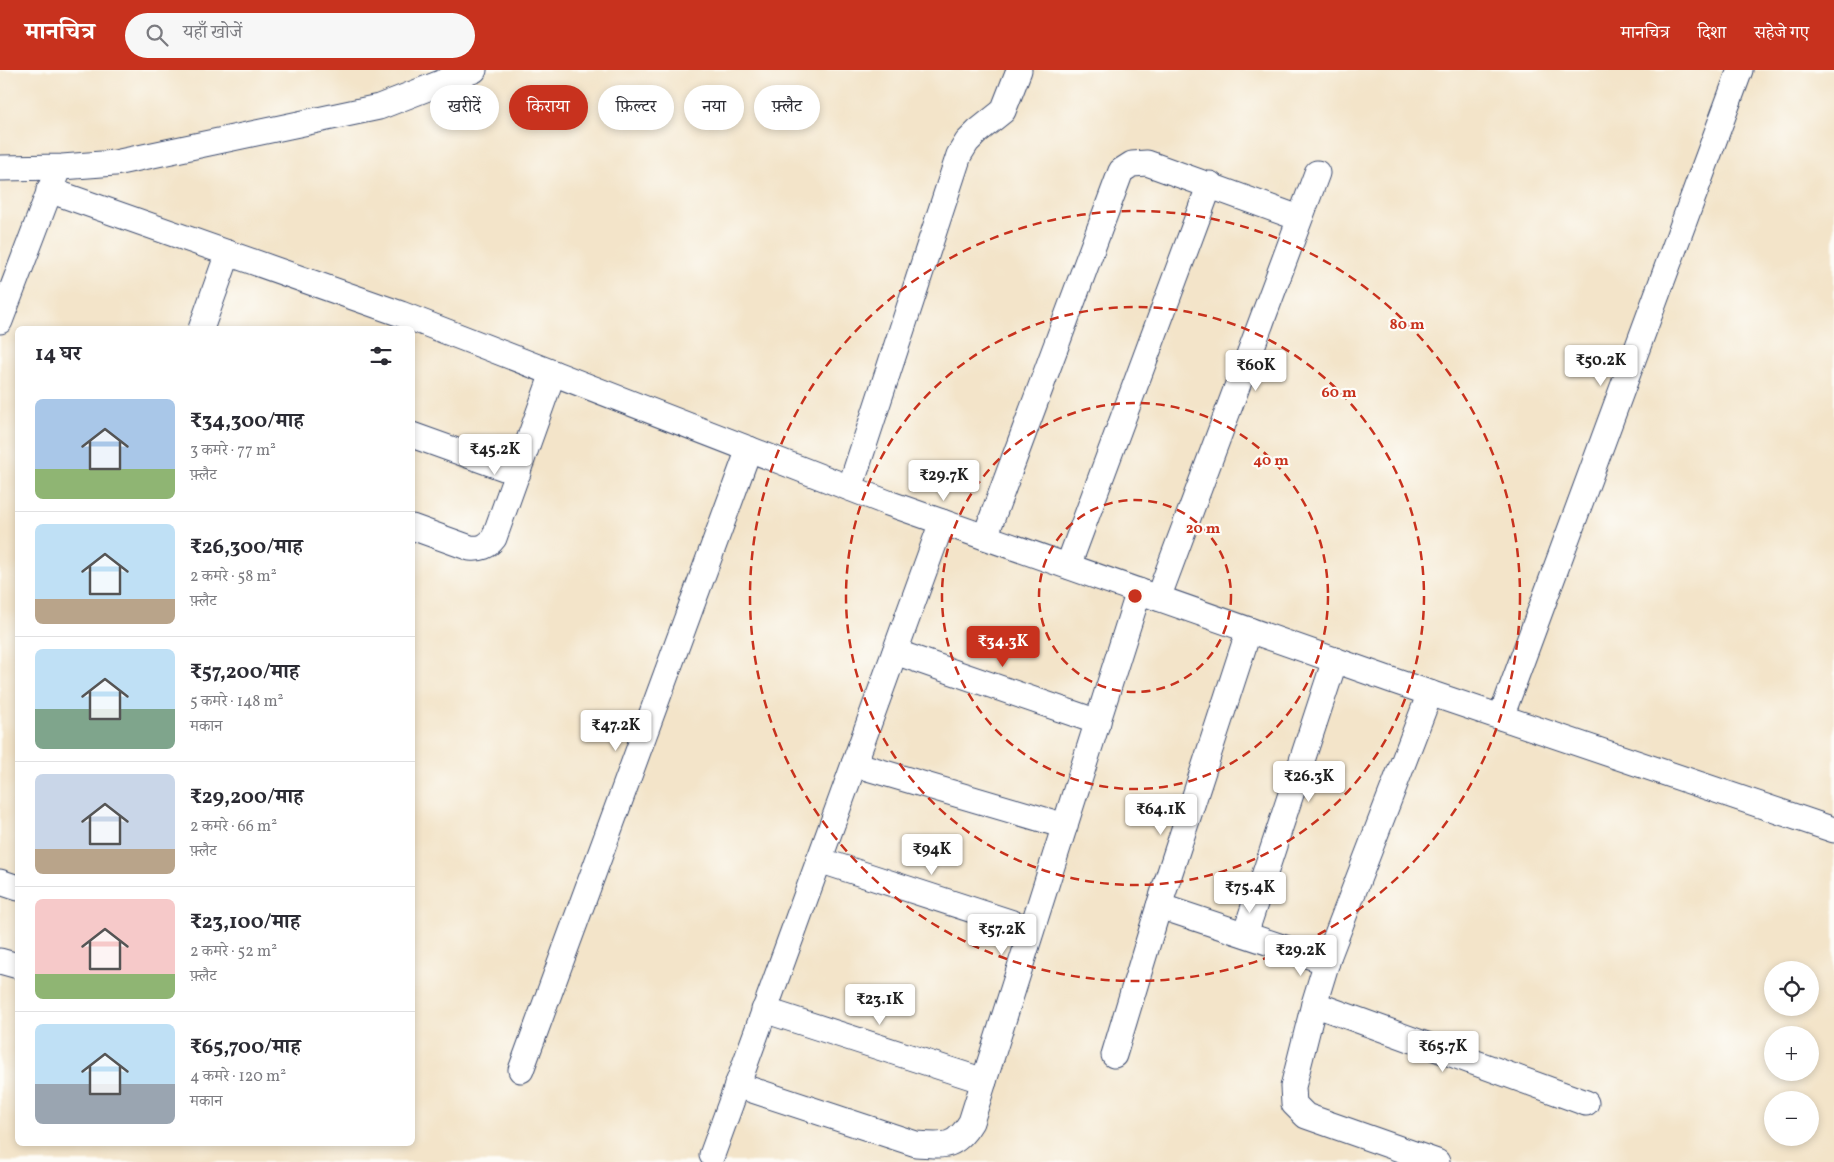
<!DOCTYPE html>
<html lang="hi">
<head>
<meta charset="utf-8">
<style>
	body { margin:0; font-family:Vollkorn,"Noto Serif Devanagari",serif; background:#f7f7f7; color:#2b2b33; height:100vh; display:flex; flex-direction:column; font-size:19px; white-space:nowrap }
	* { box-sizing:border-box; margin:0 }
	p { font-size:16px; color:#7c7c81 }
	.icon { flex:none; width:28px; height:28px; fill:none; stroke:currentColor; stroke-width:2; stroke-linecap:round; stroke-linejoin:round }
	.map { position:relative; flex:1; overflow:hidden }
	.drawer { position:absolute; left:15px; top:256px; width:400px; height:820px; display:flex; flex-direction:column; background:#fff; border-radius:8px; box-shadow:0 2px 8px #0003 }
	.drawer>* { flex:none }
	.banner { position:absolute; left:430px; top:15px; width:475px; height:45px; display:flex; gap:10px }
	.tools { position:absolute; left:1764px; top:891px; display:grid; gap:10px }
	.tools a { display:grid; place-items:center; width:55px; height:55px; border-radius:50%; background:#fff; box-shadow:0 2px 8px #0003; font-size:25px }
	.price { position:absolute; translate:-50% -42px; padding:0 11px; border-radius:5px; background:#fff; color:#222; font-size:16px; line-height:32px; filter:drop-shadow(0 1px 2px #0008) }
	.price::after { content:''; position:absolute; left:50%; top:30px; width:15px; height:11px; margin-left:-8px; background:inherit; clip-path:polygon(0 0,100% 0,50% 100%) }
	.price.current { background:#c8321e; color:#fff }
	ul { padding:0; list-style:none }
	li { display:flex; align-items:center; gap:15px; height:125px; padding:0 20px }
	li+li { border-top:1px solid #e1e1e2 }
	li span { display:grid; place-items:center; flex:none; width:140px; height:100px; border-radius:8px; color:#555 }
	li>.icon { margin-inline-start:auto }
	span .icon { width:60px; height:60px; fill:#fffc; stroke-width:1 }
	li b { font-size:21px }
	h2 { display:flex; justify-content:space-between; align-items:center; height:60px; padding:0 20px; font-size:21px }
	.pill { padding:0 18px; border-radius:22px; background:#fff; box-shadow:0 2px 8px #0003; font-size:18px; line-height:45px }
	.pill.current { background:#c8321e; color:#fff }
	header { display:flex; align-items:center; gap:30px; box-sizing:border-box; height:70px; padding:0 25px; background:#c8321e; color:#fff }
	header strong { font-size:24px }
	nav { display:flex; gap:28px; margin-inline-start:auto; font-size:18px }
	.search { width:350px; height:45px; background:#f7f7f7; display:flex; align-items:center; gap:12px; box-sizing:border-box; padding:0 18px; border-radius:28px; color:#7c7c81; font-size:19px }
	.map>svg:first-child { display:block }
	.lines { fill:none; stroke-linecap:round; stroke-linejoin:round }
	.street-casing { stroke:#3b4a6e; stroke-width:27 }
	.street { stroke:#fff; stroke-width:25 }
	.ring { fill:none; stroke:#c8321e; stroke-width:2.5; stroke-dasharray:9 6 }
	.centre { fill:#c8321e; stroke:#fdfcf7; stroke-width:2.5 }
	.ring-label { font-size:15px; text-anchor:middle; font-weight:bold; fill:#c8321e; stroke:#fdfcf7; stroke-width:4.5; stroke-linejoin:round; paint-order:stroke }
</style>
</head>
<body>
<header>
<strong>मानचित्र</strong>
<div class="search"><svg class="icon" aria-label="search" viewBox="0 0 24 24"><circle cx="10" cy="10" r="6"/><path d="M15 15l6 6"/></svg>यहाँ खोजें</div>
<nav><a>मानचित्र</a><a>दिशा</a><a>सहेजे गए</a></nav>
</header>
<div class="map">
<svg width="1834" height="1092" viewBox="0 0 1834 1092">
	<rect width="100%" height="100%" fill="#fdfcf7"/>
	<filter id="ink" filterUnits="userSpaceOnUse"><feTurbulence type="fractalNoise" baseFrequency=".02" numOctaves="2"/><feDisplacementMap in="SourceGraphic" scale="10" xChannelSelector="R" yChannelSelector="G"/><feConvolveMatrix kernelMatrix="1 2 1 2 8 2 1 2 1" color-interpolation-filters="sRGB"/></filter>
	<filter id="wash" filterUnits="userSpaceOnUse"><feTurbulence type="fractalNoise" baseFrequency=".0096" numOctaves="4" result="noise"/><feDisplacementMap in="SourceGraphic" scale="20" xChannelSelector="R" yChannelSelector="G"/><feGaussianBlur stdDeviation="1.12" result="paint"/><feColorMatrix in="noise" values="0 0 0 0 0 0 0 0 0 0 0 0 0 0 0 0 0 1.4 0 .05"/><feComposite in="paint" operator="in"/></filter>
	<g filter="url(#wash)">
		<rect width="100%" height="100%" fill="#f3e4c9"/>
	</g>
	<g filter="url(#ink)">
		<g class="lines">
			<g class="street-casing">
				<g id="street">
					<path d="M0,98L62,97L115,93L379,37L474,0"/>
					<path d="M49,120L401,244L888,433L1397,612L1834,760"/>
					<path d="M0,251L56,104"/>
					<path d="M201,259L228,183"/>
					<path d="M412,365L518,403"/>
					<path d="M850,418L959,85L967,72L978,61L1003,41L1019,0"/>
					<path d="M412,457L470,478C481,479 487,477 494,468L553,303"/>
					<path d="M985,467L1121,101L1132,94L1147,93L1299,148"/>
					<path d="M1068,496L1210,114"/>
					<path d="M1158,528L1317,103"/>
					<path d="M895,582L1098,652"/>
					<path d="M1430,623L1329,885L1314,934L1293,1017L1294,1034L1306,1046L1437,1092"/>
					<path d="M1501,647L1740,0"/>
					<path d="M854,694L1065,756"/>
					<path d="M819,790L1031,859"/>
					<path d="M0,812L18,818"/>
					<path d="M1159,836L1327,892"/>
					<path d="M1245,864L1335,590"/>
					<path d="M0,891L18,896"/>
					<path d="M1314,934L1586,1033"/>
					<path d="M764,940L984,1011"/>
					<path d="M1114,985L1159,836L1249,560"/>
					<path d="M521,1000L749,379"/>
					<path d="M737,1015L916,1074C945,1076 955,1078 971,1052L1139,521"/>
					<path d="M712,1085L942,452"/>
				</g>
			</g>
			<use href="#street" class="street"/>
		</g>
	</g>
	<g class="ring">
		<circle cx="1135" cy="526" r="96"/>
		<circle cx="1135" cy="526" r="193"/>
		<circle cx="1135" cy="526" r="289"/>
		<circle cx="1135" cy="526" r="385"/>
	</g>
	<circle cx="1135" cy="526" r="8" class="centre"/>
	<g class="ring-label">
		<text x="1407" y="259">80 m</text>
		<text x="1339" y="327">60 m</text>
		<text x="1271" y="395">40 m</text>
		<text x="1203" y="463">20 m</text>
	</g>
</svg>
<div class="tools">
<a><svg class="icon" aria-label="locate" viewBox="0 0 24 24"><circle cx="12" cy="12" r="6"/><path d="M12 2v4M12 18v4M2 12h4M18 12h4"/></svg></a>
<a>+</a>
<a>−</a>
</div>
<b class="price" style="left:1601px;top:317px">₹50.2K</b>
<b class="price" style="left:1256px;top:322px">₹60K</b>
<b class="price" style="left:495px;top:406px">₹45.2K</b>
<b class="price" style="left:944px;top:432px">₹29.7K</b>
<b class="price current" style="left:1003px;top:598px">₹34.3K</b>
<b class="price" style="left:616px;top:682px">₹47.2K</b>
<b class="price" style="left:1309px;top:733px">₹26.3K</b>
<b class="price" style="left:1161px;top:766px">₹64.1K</b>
<b class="price" style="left:932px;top:806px">₹94K</b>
<b class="price" style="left:1250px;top:844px">₹75.4K</b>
<b class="price" style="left:1002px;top:886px">₹57.2K</b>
<b class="price" style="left:1301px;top:907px">₹29.2K</b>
<b class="price" style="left:880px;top:956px">₹23.1K</b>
<b class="price" style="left:1443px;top:1003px">₹65.7K</b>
<div class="banner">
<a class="pill">खरीदें</a>
<a class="pill current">किराया</a>
<a class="pill">फ़िल्टर</a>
<a class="pill">नया</a>
<a class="pill">फ़्लैट</a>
</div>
<section class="drawer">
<h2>14 घर<svg class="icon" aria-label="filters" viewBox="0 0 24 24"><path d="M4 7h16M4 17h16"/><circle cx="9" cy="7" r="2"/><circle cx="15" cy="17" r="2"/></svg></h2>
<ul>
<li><span style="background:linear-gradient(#a9c7e8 70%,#8fb573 0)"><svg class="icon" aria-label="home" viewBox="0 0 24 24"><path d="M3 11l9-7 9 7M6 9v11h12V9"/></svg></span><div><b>₹34,300/माह</b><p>3 कमरे · 77 m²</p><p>फ़्लैट</p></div></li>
<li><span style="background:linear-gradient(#bfe0f5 75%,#b9a48a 0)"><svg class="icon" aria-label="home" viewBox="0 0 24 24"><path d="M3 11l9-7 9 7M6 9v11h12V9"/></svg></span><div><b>₹26,300/माह</b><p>2 कमरे · 58 m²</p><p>फ़्लैट</p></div></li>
<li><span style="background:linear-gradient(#bfe0f5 60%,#7fa58c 0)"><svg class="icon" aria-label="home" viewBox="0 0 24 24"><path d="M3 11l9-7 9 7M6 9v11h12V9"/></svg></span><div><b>₹57,200/माह</b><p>5 कमरे · 148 m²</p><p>मकान</p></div></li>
<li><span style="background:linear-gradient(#c9d6e8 75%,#b9a48a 0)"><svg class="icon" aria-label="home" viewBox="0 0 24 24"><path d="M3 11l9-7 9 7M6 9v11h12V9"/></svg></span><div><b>₹29,200/माह</b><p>2 कमरे · 66 m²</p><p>फ़्लैट</p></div></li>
<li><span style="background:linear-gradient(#f6c9c9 75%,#8fb573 0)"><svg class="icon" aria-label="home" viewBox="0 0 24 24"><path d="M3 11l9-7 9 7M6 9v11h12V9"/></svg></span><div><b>₹23,100/माह</b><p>2 कमरे · 52 m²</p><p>फ़्लैट</p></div></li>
<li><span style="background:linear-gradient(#bfe0f5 60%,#9aa5b1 0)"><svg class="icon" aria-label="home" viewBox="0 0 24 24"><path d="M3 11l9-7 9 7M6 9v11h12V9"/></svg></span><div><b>₹65,700/माह</b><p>4 कमरे · 120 m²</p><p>मकान</p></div></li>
</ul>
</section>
</div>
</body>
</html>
